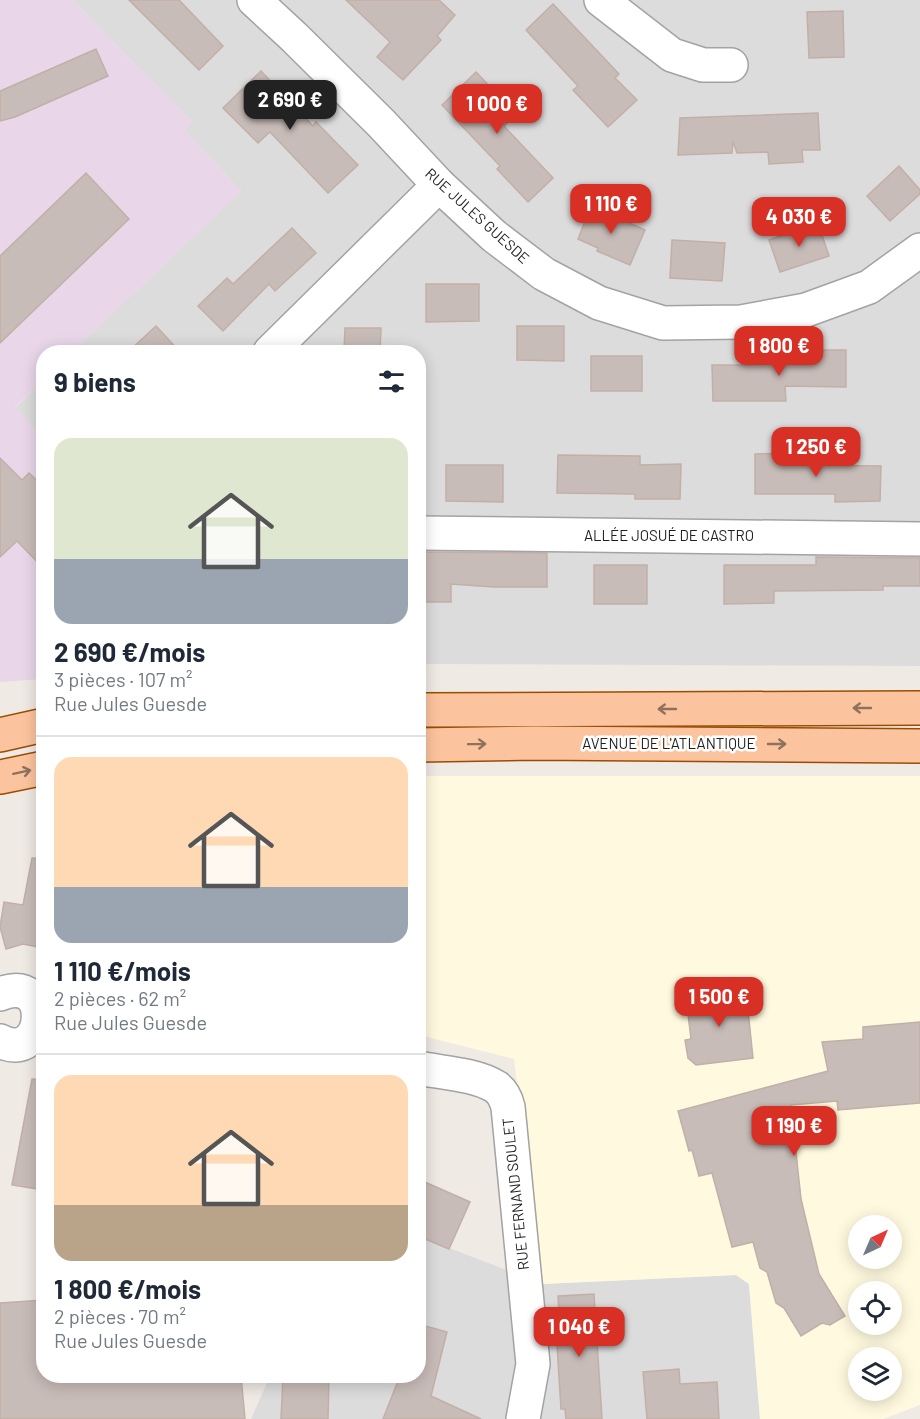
<!DOCTYPE html>
<html lang="fr">
<head>
<meta charset="utf-8">
<style>
	body { margin:0; font-family:Barlow,sans-serif; background:#f2f2f3; color:#1f2937; height:100vh; display:flex; flex-direction:column; font-size:22px; white-space:nowrap }
	* { box-sizing:border-box; margin:0 }
	p { font-size:20px; color:#747a83 }
	.icon { flex:none; width:33px; height:33px; fill:none; stroke:currentColor; stroke-width:2; stroke-linecap:round; stroke-linejoin:round }
	.map { position:relative; flex:1; overflow:hidden }
	.details { position:absolute; left:36px; top:345px; width:390px; height:1038px; display:flex; flex-direction:column; background:#fff; border-radius:24px; box-shadow:0 3px 15px #0003 }
	.details>* { flex:none }
	.needle { width:39px; rotate:44deg }
	.fabs { position:absolute; left:848px; top:1215px; display:grid; gap:12px }
	.fabs a { display:grid; place-items:center; width:54px; height:54px; border-radius:50%; background:#fff; box-shadow:0 3px 15px #0003; font-size:30px }
	.price { position:absolute; translate:-50% -51px; padding:0 14px; border-radius:12px; background:#d93025; color:#fff; font-size:20px; line-height:39px; filter:drop-shadow(0 2px 3px #0008) }
	.price::after { content:''; position:absolute; left:50%; top:36px; width:18px; height:14px; margin-left:-9px; background:inherit; clip-path:polygon(0 0,100% 0,50% 100%) }
	.price.active { background:#222; color:#fff }
	ul { padding:0; list-style:none }
	li { display:grid; align-content:center; gap:12px; height:318px; padding:0 18px }
	li+li { border-top:2px solid #e0e1e3 }
	li span { display:grid; place-items:center; height:186px; border-radius:18px; color:#555 }
	li>.icon { margin-inline-start:auto }
	span .icon { width:108px; height:108px; fill:#fffc; stroke-width:1 }
	li b { font-size:26px }
	h2 { display:flex; justify-content:space-between; align-items:center; height:72px; padding:0 18px; font-size:26px }
	.map>svg:first-child { display:block }
	.residential { fill:#dddcdc }
	.industrial { fill:#e9d7e9 }
	.education { fill:#fffadf; fill-rule:evenodd }
	.building { fill:#c8bcb8; stroke:#c2afa7; stroke-width:1.5 }
	.lines { fill:none; stroke-linecap:round; stroke-linejoin:round }
	.minor-casing { stroke:#a3a3a3; stroke-width:36 }
	.tertiary-casing { stroke:#a3a3a3; stroke-width:36 }
	.primary-casing { stroke:#9a4d00; stroke-width:36 }
	.minor { stroke:#fff; stroke-width:33 }
	.tertiary { stroke:#fff; stroke-width:33 }
	.primary { stroke:#fcc49e; stroke-width:33 }
	.oneway { stroke:#8e725e }
	.labels { text-anchor:middle; stroke-width:5; stroke-linejoin:round; paint-order:stroke }
	.street-label { font-size:15px; fill:#1f1f1f; stroke:#fff }
</style>
</head>
<body>
<div class="map">
<svg width="920" height="1419" viewBox="0 0 920 1419">
	<rect width="100%" height="100%" fill="#f0eae5"/>
	<g class="residential">
		<path d="M72,0H920V666L419,664L418,352H72L241,191L185,131L191,121Z"/>
		<path d="M43,380V438L15,408Z"/>
		<path d="M419,1238H423L543,1284L736,1275L749,1284L760,1419H251L270,1376H418Z"/>
	</g>
	<path class="industrial" d="M0,0H72L192,122L185,131L241,191L72,352H44L43,380L15,407L43,438V679L0,682Z"/>
	<path class="education" d="M419,776H920V1405L883,1419H760L749,1284L736,1275L543,1284L514,1059L419,1035ZM858,1226H891V1258H858ZM858,1292H891V1324H858ZM858,1358H891V1390H858Z"/>
	<g class="building">
		<path d="M129,0H179L223,46L199,70Z"/>
		<path d="M346,0H439L455,15L437,36L441,40L403,80L377,57L390,42Z"/>
		<path d="M553,4L619,74L615,78L637,100L608,127L573,90L578,86L526,30Z"/>
		<path d="M843,11L844,57L809,58L807,12Z"/>
		<path d="M96,49L108,76L15,117L0,121V91Z"/>
		<path d="M261,71L313,126L316,122L358,165L328,193L270,132L258,143L223,108Z"/>
		<path d="M476,72L516,114L504,126L553,178L528,202L497,169L500,166L442,105Z"/>
		<path d="M818,113L820,150H802L803,162L769,164L768,152L737,153L733,141L732,153L678,155L680,118Z"/>
		<path d="M899,166L920,190V194L890,221L867,196Z"/>
		<path d="M86,173L129,219L0,343V256Z"/>
		<path d="M591,206L645,230L630,265L597,251L598,248L578,239Z"/>
		<path d="M818,223L829,256L780,272L769,240Z"/>
		<path d="M292,228L316,253L275,291L269,284L223,331L198,306L227,278L233,284Z"/>
		<path d="M672,240L725,243L722,281L670,278Z"/>
		<path d="M426,284H479V321L426,322Z"/>
		<path d="M156,326L180,352H128Z"/>
		<path d="M517,326H564V361L517,360Z"/>
		<path d="M345,328H381L380,352H344Z"/>
		<path d="M802,350H846V387L785,386L786,401H713L712,365H751V360L802,361Z"/>
		<rect x="591" y="356" width="51" height="35"/>
		<path d="M805,453L806,465L881,466L880,501L835,502V494H755V454Z"/>
		<path d="M558,455L640,456V465L681,464L680,499H635V494L557,493Z"/>
		<path d="M0,458L22,480L29,473L44,487V569L17,541L0,557Z"/>
		<path d="M446,465H503V502L446,501Z"/>
		<path d="M418,552L547,553V587H494L451,584V602H418Z"/>
		<path d="M816,557L920,558V586H883V590L774,591V603L724,604V565H816Z"/>
		<rect x="594" y="565" width="53" height="39"/>
		<path d="M32,858L44,859V948L23,944L6,949L0,927L4,902L23,905Z"/>
		<path d="M746,991L753,1058L696,1065L688,1058L685,1040L691,1039L686,997Z"/>
		<path d="M920,1022V1103L838,1110L837,1101L791,1105L801,1199L819,1274L845,1316L830,1325L822,1323L801,1336L784,1308L776,1303L767,1272L760,1268L753,1242L732,1247L712,1173L699,1176L692,1150L689,1151L678,1111L828,1071L822,1042L863,1039V1027Z"/>
		<path d="M32,1079L44,1080V1190L12,1185Z"/>
		<path d="M418,1179L470,1202L449,1249L418,1236Z"/>
		<path d="M594,1294L602,1419H566L565,1409H561L557,1345L561,1344L558,1296Z"/>
		<path d="M44,1300V1376H241L245,1419H0V1303Z"/>
		<path d="M418,1324L447,1332L431,1396L481,1419H383L400,1376H418Z"/>
		<path d="M679,1369L680,1384L717,1382L719,1419H647L643,1372Z"/>
		<path d="M283,1376H329L328,1419H281Z"/>
	</g>
	<g class="lines">
		<g class="minor-casing">
			<g id="minor">
				<path d="M601,0L672,55L703,65H731"/>
				<path d="M270,352L439,185"/>
				<path d="M418,533L920,539"/>
				<path d="M0,994C55,972 47,1065 0,1041"/>
				<path d="M418,1068C443,1073 475,1074 496,1087C503,1092 506,1099 508,1107L533,1364L523,1419"/>
			</g>
		</g>
		<g class="tertiary-casing">
			<path id="tertiary" d="M254,0L294,37L381,123L439,185L494,236L544,274L599,303L663,323L741,322L806,310L869,287L920,250"/>
		</g>
		<g class="primary-casing">
			<g id="primary">
				<path d="M418,710L920,708"/>
				<path d="M0,735L44,725"/>
				<path d="M418,745L534,743L920,746"/>
				<path d="M0,777L44,768"/>
			</g>
		</g>
		<use href="#minor" class="minor"/>
		<use href="#tertiary" class="tertiary"/>
		<use href="#primary" class="primary"/>
	</g>
	<defs><path id="oneway-shaft" d="M-6 0H5M1.5-3L5.5 0L1.5 3" fill="none" stroke-width="1.6" stroke-linecap="round" stroke-linejoin="round" transform="scale(1.5)"/></defs>
	<g class="oneway">
		<use href="#oneway-shaft" transform="translate(862 708) rotate(180)"/>
		<use href="#oneway-shaft" transform="translate(667 709) rotate(180)"/>
		<use href="#oneway-shaft" transform="translate(477 744) rotate(-1)"/>
		<use href="#oneway-shaft" transform="translate(777 744)"/>
		<use href="#oneway-shaft" transform="translate(22 772) rotate(-12)"/>
	</g>
	<g class="labels">
		<g class="street-label">
			<text transform="translate(477 216) rotate(42)" y="5">RUE JULES GUESDE</text>
			<text x="669" y="541">ALLÉE JOSUÉ DE CASTRO</text>
			<text x="669" y="749">AVENUE DE L'ATLANTIQUE</text>
			<text transform="translate(516 1194) rotate(-96)" y="5">RUE FERNAND SOULET</text>
		</g>
	</g>
</svg>
<div class="fabs">
<a><svg class="needle" viewBox="-14 -14 28 28"><path d="M0-13l5 13h-10z" fill="#e53935"/><path d="M0 13l5-13h-10z" fill="#747a83"/></svg></a>
<a><svg class="icon" aria-label="locate" viewBox="0 0 24 24"><circle cx="12" cy="12" r="6"/><path d="M12 2v4M12 18v4M2 12h4M18 12h4"/></svg></a>
<a><svg class="icon" aria-label="layers" viewBox="0 0 24 24"><path d="M12 4l9 5-9 5-9-5zM3 14l9 5 9-5"/></svg></a>
</div>
<b class="price active" style="left:290px;top:131px">2 690 €</b>
<b class="price" style="left:497px;top:135px">1 000 €</b>
<b class="price" style="left:611px;top:235px">1 110 €</b>
<b class="price" style="left:799px;top:248px">4 030 €</b>
<b class="price" style="left:779px;top:377px">1 800 €</b>
<b class="price" style="left:816px;top:478px">1 250 €</b>
<b class="price" style="left:719px;top:1028px">1 500 €</b>
<b class="price" style="left:794px;top:1157px">1 190 €</b>
<b class="price" style="left:579px;top:1358px">1 040 €</b>
<section class="details">
<h2>9 biens<svg class="icon" aria-label="filters" viewBox="0 0 24 24"><path d="M4 7h16M4 17h16"/><circle cx="9" cy="7" r="2"/><circle cx="15" cy="17" r="2"/></svg></h2>
<ul>
<li><span style="background:linear-gradient(#dfe7d0 65%,#9aa5b1 0)"><svg class="icon" aria-label="home" viewBox="0 0 24 24"><path d="M3 11l9-7 9 7M6 9v11h12V9"/></svg></span><div><b>2 690 €/mois</b><p>3 pièces · 107 m²</p><p>Rue Jules Guesde</p></div></li>
<li><span style="background:linear-gradient(#ffd9b3 70%,#9aa5b1 0)"><svg class="icon" aria-label="home" viewBox="0 0 24 24"><path d="M3 11l9-7 9 7M6 9v11h12V9"/></svg></span><div><b>1 110 €/mois</b><p>2 pièces · 62 m²</p><p>Rue Jules Guesde</p></div></li>
<li><span style="background:linear-gradient(#ffd9b3 70%,#b9a48a 0)"><svg class="icon" aria-label="home" viewBox="0 0 24 24"><path d="M3 11l9-7 9 7M6 9v11h12V9"/></svg></span><div><b>1 800 €/mois</b><p>2 pièces · 70 m²</p><p>Rue Jules Guesde</p></div></li>
</ul>
</section>
</div>
</body>
</html>
